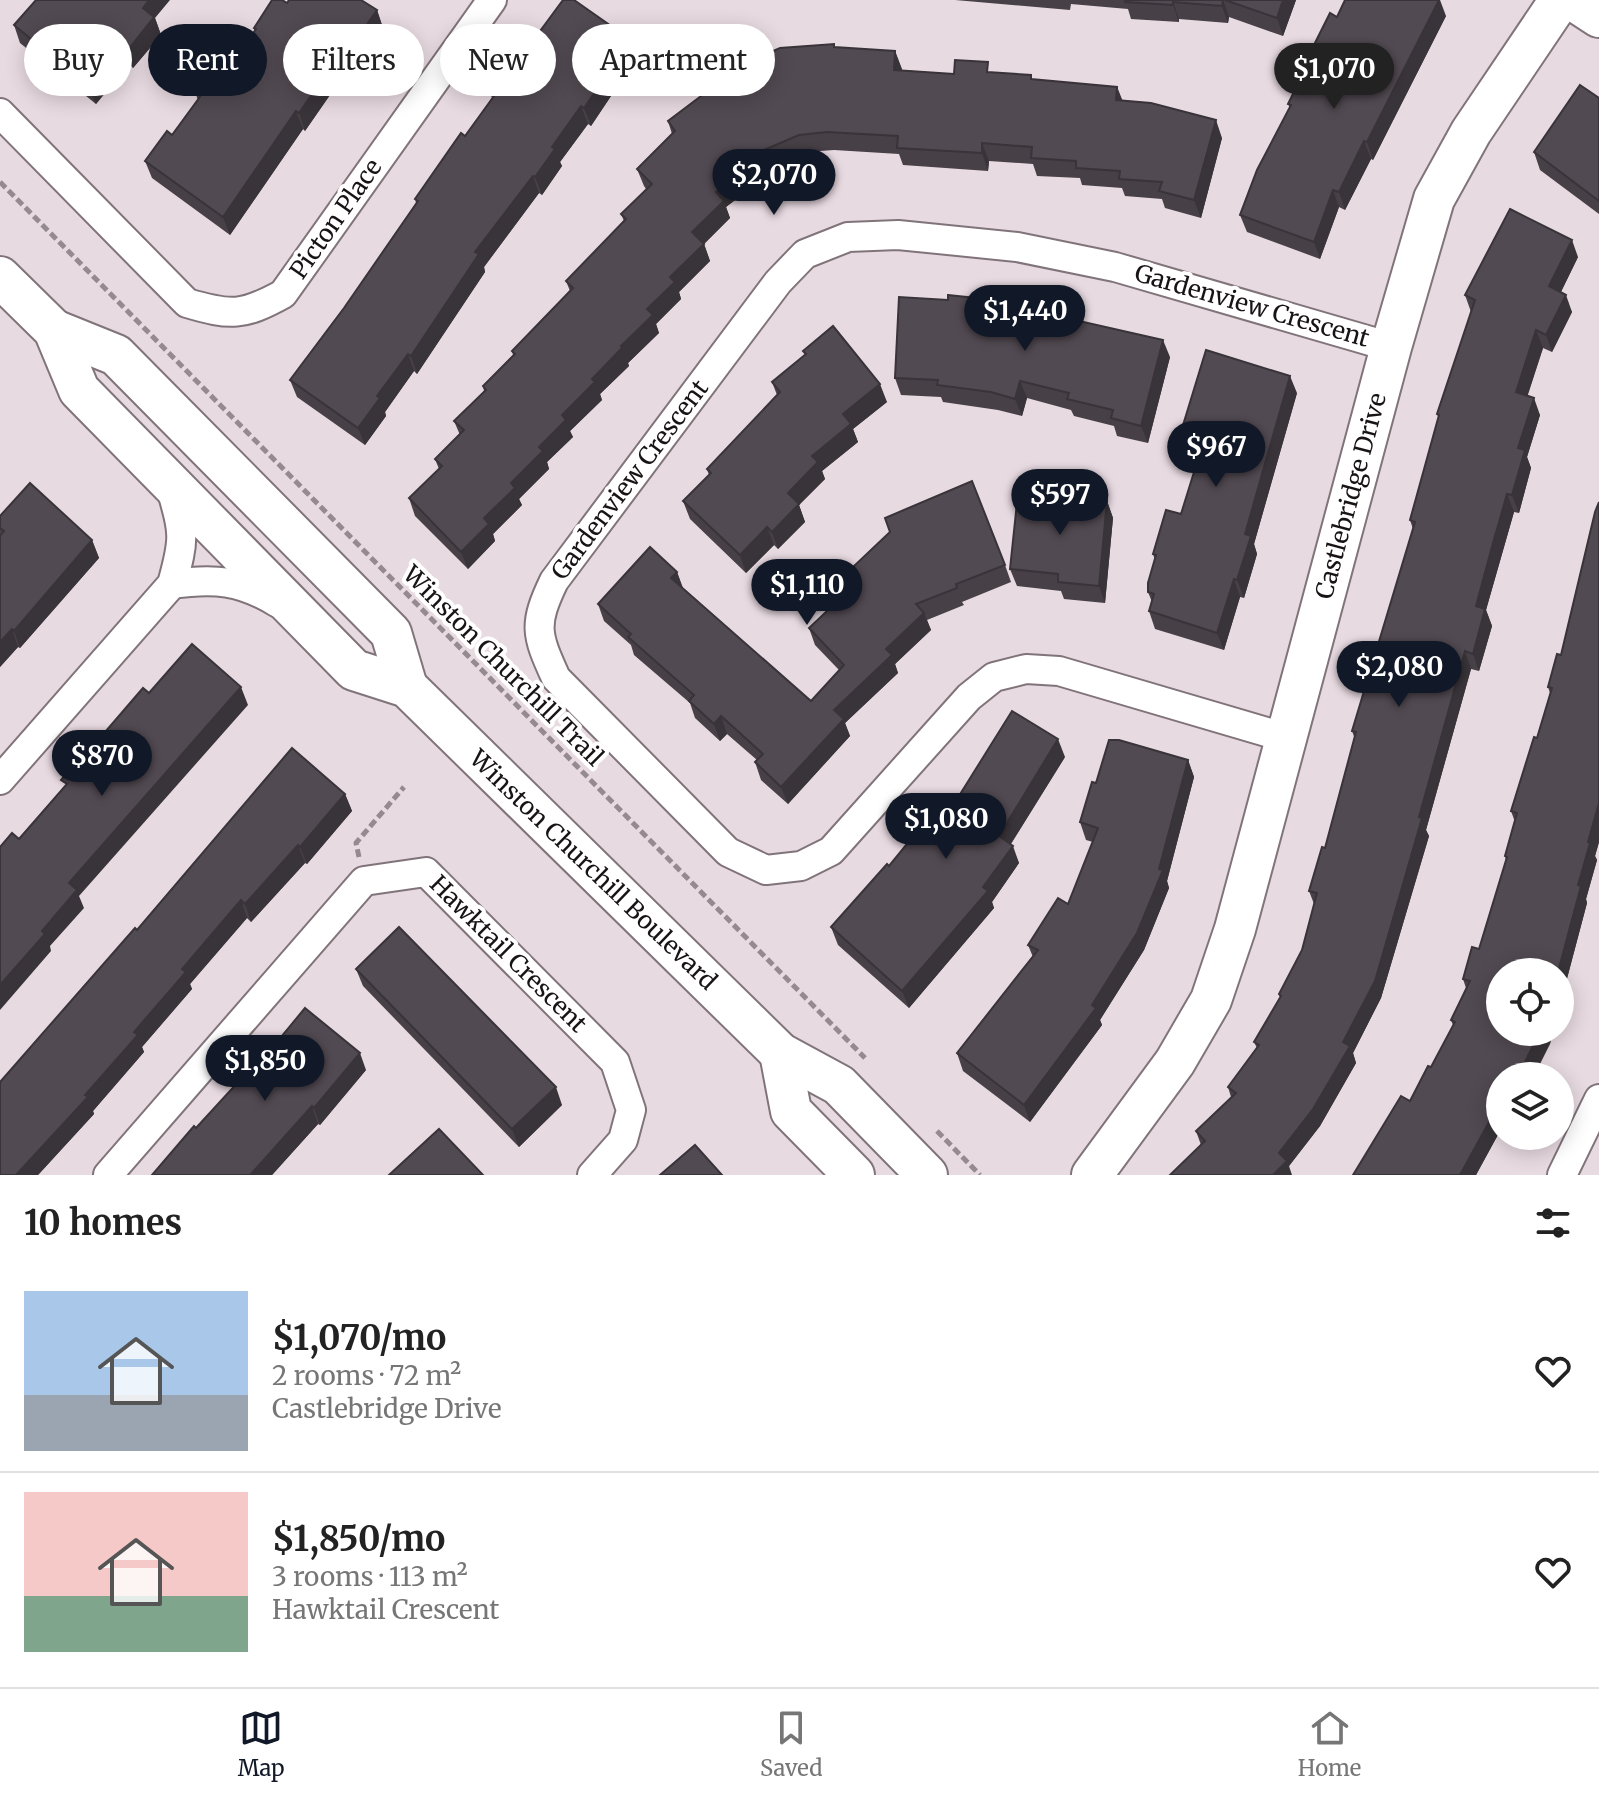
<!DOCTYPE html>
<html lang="en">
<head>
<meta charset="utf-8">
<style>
	body { margin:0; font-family:Merriweather,serif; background:#f6f6f6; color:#222; height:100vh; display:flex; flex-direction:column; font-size:30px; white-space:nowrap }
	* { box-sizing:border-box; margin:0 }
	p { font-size:26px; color:#767676 }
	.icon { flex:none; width:44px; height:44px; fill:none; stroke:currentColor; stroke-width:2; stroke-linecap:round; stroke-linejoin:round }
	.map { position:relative; height:1175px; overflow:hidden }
	.details { display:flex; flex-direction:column; background:#fff; flex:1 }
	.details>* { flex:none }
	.guide { position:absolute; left:24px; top:24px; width:800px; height:72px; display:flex; gap:16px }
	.tools { position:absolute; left:1486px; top:958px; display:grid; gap:16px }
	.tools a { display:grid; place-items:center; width:88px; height:88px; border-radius:50%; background:#fff; box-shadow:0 4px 20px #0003; font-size:40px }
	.price { position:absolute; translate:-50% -68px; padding:0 18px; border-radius:28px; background:#111827; color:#fff; font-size:26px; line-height:52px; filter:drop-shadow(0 2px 4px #0008) }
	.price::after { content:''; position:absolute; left:50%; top:48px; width:24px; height:18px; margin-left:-12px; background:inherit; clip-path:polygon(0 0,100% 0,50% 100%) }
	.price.on { background:#222; color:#fff }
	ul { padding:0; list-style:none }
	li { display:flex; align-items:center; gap:24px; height:200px; padding:0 24px }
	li+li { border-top:2px solid #e0e0e0 }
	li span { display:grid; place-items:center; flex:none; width:224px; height:160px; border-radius:0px; color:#555 }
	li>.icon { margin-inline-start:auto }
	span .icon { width:96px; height:96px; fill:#fffc; stroke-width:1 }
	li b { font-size:34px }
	h2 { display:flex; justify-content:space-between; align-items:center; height:96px; padding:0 24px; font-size:34px }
	.pill { padding:0 28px; border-radius:36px; background:#fff; box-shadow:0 4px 20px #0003; font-size:28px; line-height:72px }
	.pill.on { background:#111827; color:#fff }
	.tabs { display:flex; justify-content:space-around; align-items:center; height:112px; border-top:2px solid #e0e0e0; background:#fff; font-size:22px; color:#767676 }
	.tabs a { display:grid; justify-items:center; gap:4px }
	.tabs .on { color:#111827 }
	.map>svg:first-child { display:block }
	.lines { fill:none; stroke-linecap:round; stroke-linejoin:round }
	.street-casing { stroke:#80747a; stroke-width:32 }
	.secondary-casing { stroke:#80747a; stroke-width:44 }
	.path { stroke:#948a8f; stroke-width:5; stroke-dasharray:8 4; stroke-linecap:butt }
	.street { stroke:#fff; stroke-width:28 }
	.secondary { stroke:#fff; stroke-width:40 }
	.wall { fill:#474047 }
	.shaded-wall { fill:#393439 }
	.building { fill:#524a52; stroke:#393439; stroke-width:2 }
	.labels { text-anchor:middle; stroke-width:8; stroke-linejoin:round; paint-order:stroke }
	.street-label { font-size:24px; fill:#181416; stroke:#fff }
</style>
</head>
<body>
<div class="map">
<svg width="1599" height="1175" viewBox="0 0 1599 1175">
	<rect width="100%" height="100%" fill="#e8dae1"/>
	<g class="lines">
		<g class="street-casing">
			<g id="street">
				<path d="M0,113L187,303C231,316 243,316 283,294L492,0"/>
				<path d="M172,584C214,578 241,580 278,603"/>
				<path d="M1287,738L1059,671L1026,669L994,677L969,697L831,851L801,866L766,870L728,852L556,678C536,634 533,625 554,581L778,282L805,254L848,237L898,235L1017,247L1115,267L1391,347"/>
				<path d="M0,780L172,584C185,538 184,534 171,488"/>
				<path d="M108,1175L364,881L426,872L615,1062L631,1110L623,1140L592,1175"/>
				<path d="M1562,1175L1599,1099"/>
			</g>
		</g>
		<g class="secondary-casing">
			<g id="secondary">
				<path d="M1573,0L1599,17"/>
				<path d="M0,277L54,330L79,390L354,670L407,687L780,1053L839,1085L927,1175"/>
				<path d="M54,330L116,355L391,633L407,687"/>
				<path d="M780,1053L791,1111L854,1175"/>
				<path d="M1092,1175L1175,1062L1211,1000L1235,929L1391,347L1434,199L1471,132L1560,0"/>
			</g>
		</g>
		<g class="path">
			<path d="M0,182L865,1058"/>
			<path d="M359,857L356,843L404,787"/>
			<path d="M937,1131L980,1175"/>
		</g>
		<use href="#street" class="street"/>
		<use href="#secondary" class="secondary"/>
	</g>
	<g class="wall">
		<path d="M955,0H1296L1283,36L1229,17L1228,23L1179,19V22L1131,19L1128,9L1071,4L1070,10Z"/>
		<path d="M287,3L377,10L383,28L336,94L332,92L305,131L303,129L230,235L152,178L145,161L172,135L198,100L193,87L228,69L255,31L254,28Z"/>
		<path d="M1446,16L1373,160L1371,159L1345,210L1339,207L1320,259L1247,232L1240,215L1290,108L1288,104L1310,61L1308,57L1337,17Z"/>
		<path d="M155,18L161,35L133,68L129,64L96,104L20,43L14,25Z"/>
		<path d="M834,44L835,47L895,51L902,70L954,74L991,72L1033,80L1117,87L1122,101L1222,138L1201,218L1165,208L1162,199L1125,196L1122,188L1082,185L1080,178L1037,176L1033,164L989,161L988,171L903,165L899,154L834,150L806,152L759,173L761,180L726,207L730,218L704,244L710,261L679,292L681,299L656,324L659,333L628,363L629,366L600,394L602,400L570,431L573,437L547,462L549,469L519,499L522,505L493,534L495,541L468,569L415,516L409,498L439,469L435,459L460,435L454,421L484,391L483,386L513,355L512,351L570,291L566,281L624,221L621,214L646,189L644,186L637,169L672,134L668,121Z"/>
		<path d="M637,57L591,126L588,124L560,162L562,166L542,195L539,193L484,267L485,272L417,374L414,371L385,412L386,416L365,445L297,397L290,380L344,308L416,203L415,199L465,136L492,98L490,93L515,65Z"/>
		<path d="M1599,98V214L1540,170L1534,152Z"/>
		<path d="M1578,257L1561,292L1572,312L1552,352L1543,348L1527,396L1540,415L1527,457L1531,468L1519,513L1514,512L1486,610L1492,626L1479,671L1471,669L1426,830L1429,836L1381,998L1353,1053L1356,1063L1320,1126L1289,1166L1201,1145L1196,1131L1231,1097L1228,1087L1257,1048L1254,1042L1280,998L1279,994L1302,950L1314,904L1309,891L1325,848L1355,739L1352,731L1413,529L1410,520L1439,418L1437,414L1471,312L1465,295Z"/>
		<path d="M1045,315L1081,321L1170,357L1148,443L1117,436L1114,426L1074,416L1071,410L1027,398L1022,416L998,410L943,402L941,397L901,395L895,378Z"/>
		<path d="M803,351L887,402L853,429L858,442L822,471L825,479L799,505L805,522L778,549L774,545L746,573L690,519L683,501L709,475L707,469L777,395L772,382L805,355Z"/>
		<path d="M1297,393L1254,544L1257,554L1244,598L1240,597L1224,650L1155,629L1149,611L1152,602L1148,592L1155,560L1153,554L1181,514L1195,470L1183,466L1176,448Z"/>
		<path d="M1107,501L1113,518L1105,603L1064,599L1061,591L1017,586L1010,569Z"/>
		<path d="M1599,502V842L1595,856L1597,860L1586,899L1587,903L1560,1005V972L1550,1044L1500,1076V1131L1476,1175H1353L1410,1101L1431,1067L1453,1025L1451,1020L1466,988L1463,979L1479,949L1506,860L1505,856L1515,822L1511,811L1537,738L1550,693L1548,687L1561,655Z"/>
		<path d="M0,516L92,540L99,558L20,648L18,647L0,667Z"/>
		<path d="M1005,565L1011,582L962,602L964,605L927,620L931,630L895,664L898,673L845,723L850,736L788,804L761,780L755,762L757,760L727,734L720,741L695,718L690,703L634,655L631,645L604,621L598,604L677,572L683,588L811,701L839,670L815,645L809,628L839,599L834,585Z"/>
		<path d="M1065,757L1011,844L1019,863L992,902L994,908L909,1008L838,945L831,927L889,866L954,804Z"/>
		<path d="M1188,760L1194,777L1167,881L1169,888L1144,950L1100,1020L1102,1025L1030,1122L963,1071L957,1053L1033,957L1028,945L1068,904L1093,842L1086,840L1080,822L1096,783Z"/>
		<path d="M345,794L352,811L307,864L305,863L251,922L247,918L190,984L192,989L142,1047L144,1052L93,1111L94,1114L38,1175L137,930Z"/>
		<path d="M356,969L562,1105L519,1147L363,986Z"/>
		<path d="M366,1070L320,1125L318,1124L272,1175L196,1128L253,1071Z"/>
	</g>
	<g class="shaded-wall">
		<path d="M149,0H170L155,18L161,35L133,68L127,51L143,8Z"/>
		<path d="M1223,0L1229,17L1228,23L1222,6Z"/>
		<path d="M1283,0H1296L1283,36L1277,18Z"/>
		<path d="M1439,0H1440L1446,16L1373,160L1367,142Z"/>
		<path d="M1173,2L1179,19V22L1173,5Z"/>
		<path d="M377,10L383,28L336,94L330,77Z"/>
		<path d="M631,40L637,57L591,126L584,108Z"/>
		<path d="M123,47L129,64L96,104L89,87Z"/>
		<path d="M895,51L902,69L900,87L894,70Z"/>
		<path d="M326,74L332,92L305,131L299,113Z"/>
		<path d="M1117,87L1124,104L1116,100Z"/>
		<path d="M581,106L588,124L560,162L562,166L542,195L535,177L552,147Z"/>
		<path d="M296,111L303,129L230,235L223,217Z"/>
		<path d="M1216,120L1222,138L1201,218L1194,200Z"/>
		<path d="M1364,141L1371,159L1345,210L1339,192Z"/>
		<path d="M982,143L989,161L988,171L982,153Z"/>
		<path d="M755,163L761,180L726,207L730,218L704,244L710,261L679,292L681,299L656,324L659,333L628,363L629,366L600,394L602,400L570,431L573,437L547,462L549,469L519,499L522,505L493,534L495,541L468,569L461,552L484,518L562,415L592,379L621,346L670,277L692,232L716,192Z"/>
		<path d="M533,176L539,193L484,267L485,272L417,374L411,356L475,252Z"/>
		<path d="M1333,190L1339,207L1320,259L1314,242Z"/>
		<path d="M1572,240L1578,257L1555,304L1549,286Z"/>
		<path d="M1566,295L1572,312L1552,352L1546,335Z"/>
		<path d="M1536,330L1543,348L1523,410L1516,392Z"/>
		<path d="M1163,340L1170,357L1148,443L1141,426Z"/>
		<path d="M408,354L414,371L385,412L386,416L365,445L358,428L377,396Z"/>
		<path d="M1290,376L1297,393L1254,544L1257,554L1244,598L1237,580L1245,534Z"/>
		<path d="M1020,381L1027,398L1022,416L1015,399Z"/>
		<path d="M880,384L887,402L853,429L858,442L822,471L825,479L799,505L805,522L778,549L772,532L788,493L812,456L843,414Z"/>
		<path d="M1534,398L1540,415L1527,457L1531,468L1519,513L1512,495L1518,448Z"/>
		<path d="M1507,494L1514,512L1486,610L1492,626L1479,671L1473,654L1476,606Z"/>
		<path d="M1107,501L1113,518L1105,603L1099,586Z"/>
		<path d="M767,527L774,545L746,573L740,555Z"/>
		<path d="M92,540L99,558L20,648L14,631Z"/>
		<path d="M677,572L683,589L671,578Z"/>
		<path d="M1234,579L1240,597L1224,650L1217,633Z"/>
		<path d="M924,613L931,630L895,664L898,673L845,723L850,736L788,804L781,787L834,710L886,649Z"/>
		<path d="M12,629L18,647L0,667V642Z"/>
		<path d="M1465,651L1471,669L1426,830L1429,836L1381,998L1353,1053L1356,1063L1320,1126L1289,1166L1292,1175H1273L1279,1153L1343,1042L1419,817Z"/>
		<path d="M241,687L248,705L79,896L84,908L50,946L51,951L0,1010V985L69,883Z"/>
		<path d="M721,716L727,734L720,741L714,724Z"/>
		<path d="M1058,739L1065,757L1005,853L999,836Z"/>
		<path d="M1188,760L1194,777L1167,881L1169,888L1144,950L1100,1020L1102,1025L1030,1122L1024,1105L1159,869Z"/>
		<path d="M345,794L352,811L307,864L300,847Z"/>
		<path d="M1599,803V842L1595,856L1597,860L1586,899L1587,903L1560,1005V972H1558L1588,842Z"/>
		<path d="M298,845L305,863L251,922L245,904Z"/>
		<path d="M1013,846L1019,863L992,902L994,908L909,1008L902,991L983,887Z"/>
		<path d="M241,900L247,918L190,984L192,989L142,1047L144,1052L93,1111L94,1114L38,1175H16L85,1095L182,969Z"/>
		<path d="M1540,1032H1553L1550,1044L1534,1076H1518Z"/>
		<path d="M360,1053L366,1070L320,1125L314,1108Z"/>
		<path d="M556,1087L562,1105L519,1147L512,1129Z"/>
		<path d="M1500,1102V1131L1476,1175H1460Z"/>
		<path d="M312,1106L318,1124L272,1175H251V1174Z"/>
	</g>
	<g class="building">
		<path d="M36,0H149L143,8L154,17L127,51L123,47L89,87L14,25Z"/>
		<path d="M272,0H282L287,3L289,0H361L377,10L330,77L326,74L299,113L296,111L223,217L145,161L167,131L172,135L202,94L193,87L214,59L228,69L256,29L254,28Z"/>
		<path d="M563,0H574L631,40L584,108L581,106L552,147L555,149L535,177L533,176L475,252L479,254L411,356L408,354L377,396L380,398L358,428L290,380L344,308L418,201L415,199L461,133L465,136L494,96L490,93L512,63L515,65Z"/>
		<path d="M1125,0H1223L1222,6L1173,2V5L1125,2Z"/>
		<path d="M1225,0H1283L1277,18Z"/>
		<path d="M1345,0H1439L1367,142L1364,141L1339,192L1333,190L1314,242L1240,215L1257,170L1291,105L1288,104L1311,58L1308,57L1330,13L1337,17Z"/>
		<path d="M834,44V47L895,51L894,70L954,74L955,60L988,62L987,72L1031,75V79L1117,87L1116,100L1151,103L1216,120L1194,200L1159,191L1162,182L1119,179L1120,171L1076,168V161L1031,158L1032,147L982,143V153L897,148L898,136L827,132L799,135L750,156L755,163L716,192L724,201L692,232L704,244L670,277L675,282L647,309L653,315L621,346L622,348L592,379L595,382L562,415L566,420L539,447L543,451L511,483L515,488L484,518L489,524L461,552L409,498L442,466L435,459L464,430L454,421L486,390L483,386L515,354L512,351L573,288L566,281L626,219L621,214L652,184L637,169L675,131L668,121L725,78L722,73L780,48Z"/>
		<path d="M1580,85L1599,98V201L1534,152Z"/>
		<path d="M1510,209L1572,240L1549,286L1566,295L1546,335L1536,330L1516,392L1534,398L1518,448L1525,450L1512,495L1507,494L1493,543L1476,606L1485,609L1473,654L1465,651L1419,817L1422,818L1375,981L1343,1042L1350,1046L1313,1109L1279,1153L1287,1161L1273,1175H1170L1205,1141L1196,1131L1236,1093L1228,1087L1259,1045L1254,1042L1281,996L1279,994L1302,950L1317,893L1309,891L1322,847L1325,848L1356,732L1352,731L1415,522L1410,520L1439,415L1437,414L1475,300L1465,295Z"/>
		<path d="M948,295L986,299L1045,315L1047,310L1079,318V321L1163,340L1141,426L1111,418L1113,410L1067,399L1069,393L1020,381L1015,399L991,392L937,385L938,380L895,378L899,297L948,300Z"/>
		<path d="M833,326L880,384L843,414L851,424L812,456L818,462L788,493L799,504L772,532L767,527L740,555L683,501L711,473L707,469L780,392L772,382L806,354L803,351Z"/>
		<path d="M1206,350L1290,376L1245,534L1251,536L1237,580L1234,579L1217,633L1149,611L1154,594L1148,592V583L1156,555L1153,554L1166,510L1181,514L1199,456L1176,448Z"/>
		<path d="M972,481L1005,565L956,584L957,588L916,604L924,613L886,649L892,655L834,710L844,719L781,787L755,762L763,754L721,716L714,724L689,701L694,695L628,637L631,634L598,604L650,547L677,572L671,578L811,701L844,665L809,628L844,595L834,585L890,532L885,518Z"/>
		<path d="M30,483L92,540L14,631L12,629L0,642V536L4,531L0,528V516Z"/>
		<path d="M1018,493L1107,501L1099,586L1058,582V574L1010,569Z"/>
		<path d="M1599,502V803L1588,842L1590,843L1578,885L1581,886L1558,972H1500V1032H1540L1518,1076H1500V1102L1460,1175H1353L1401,1096L1410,1101L1428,1066L1431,1067L1455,1022L1451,1020L1470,981L1463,979L1472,947L1479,949L1507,857L1505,856L1517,813L1511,811L1534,737L1537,738L1552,688L1548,687L1557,654L1561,655L1595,512Z"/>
		<path d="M192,644L241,687L69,883L77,890L42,931L45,934L0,985V847L12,833L19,839L67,784L61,780L98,736L100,738L143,688L149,693Z"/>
		<path d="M1012,711L1058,739L999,836L1013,846L983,887L988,891L902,991L831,927L887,864L889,866L916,833L920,836L946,799L954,804Z"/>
		<path d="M1109,740H1119L1188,760L1159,869L1163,870L1137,933L1092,1005L1096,1008L1024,1105L957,1053L1038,950L1028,945L1058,898L1068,904L1098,828L1080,822L1092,782L1096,783Z"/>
		<path d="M292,748L345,794L300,847L298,845L245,904L241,900L182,969L186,972L134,1032L138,1035L85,1095L88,1097L16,1175H0V1082L135,928L137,930Z"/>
		<path d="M399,927L556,1087L512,1129L356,969Z"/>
		<path d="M305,1008L360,1053L314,1108L312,1106L251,1174L252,1175H152L194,1126L196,1128L250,1069L253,1071Z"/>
		<path d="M439,1129L483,1175H389Z"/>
		<path d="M695,1145L722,1175H660Z"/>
	</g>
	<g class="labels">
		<g class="street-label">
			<text transform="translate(336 219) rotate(-55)" y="8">Picton Place</text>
			<text transform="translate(1252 306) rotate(16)" y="8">Gardenview Crescent</text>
			<text transform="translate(630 480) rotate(-53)" y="8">Gardenview Crescent</text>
			<text transform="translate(1351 496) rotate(-75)" y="8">Castlebridge Drive</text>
			<text transform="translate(503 666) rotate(45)" y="8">Winston Churchill Trail</text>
			<text transform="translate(593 870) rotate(44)" y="8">Winston Churchill Boulevard</text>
			<text transform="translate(508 954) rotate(45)" y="8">Hawktail Crescent</text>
		</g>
	</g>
</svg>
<div class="tools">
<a><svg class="icon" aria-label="locate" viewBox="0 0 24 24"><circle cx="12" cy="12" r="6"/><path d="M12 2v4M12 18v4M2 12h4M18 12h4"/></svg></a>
<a><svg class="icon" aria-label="layers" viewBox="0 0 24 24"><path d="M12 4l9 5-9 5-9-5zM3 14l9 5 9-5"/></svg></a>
</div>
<b class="price on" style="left:1334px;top:111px">$1,070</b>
<b class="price" style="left:774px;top:217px">$2,070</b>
<b class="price" style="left:1025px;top:353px">$1,440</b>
<b class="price" style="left:1216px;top:489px">$967</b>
<b class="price" style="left:1060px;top:537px">$597</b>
<b class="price" style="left:807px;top:627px">$1,110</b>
<b class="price" style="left:1399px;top:709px">$2,080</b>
<b class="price" style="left:102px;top:798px">$870</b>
<b class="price" style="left:946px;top:861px">$1,080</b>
<b class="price" style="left:265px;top:1103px">$1,850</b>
<div class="guide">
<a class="pill">Buy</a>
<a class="pill on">Rent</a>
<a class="pill">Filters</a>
<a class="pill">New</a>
<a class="pill">Apartment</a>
</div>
</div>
<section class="details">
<h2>10 homes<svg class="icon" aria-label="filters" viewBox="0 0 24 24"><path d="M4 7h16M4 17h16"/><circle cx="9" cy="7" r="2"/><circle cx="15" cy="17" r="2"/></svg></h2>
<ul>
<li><span style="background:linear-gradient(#a9c7e8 65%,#9aa5b1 0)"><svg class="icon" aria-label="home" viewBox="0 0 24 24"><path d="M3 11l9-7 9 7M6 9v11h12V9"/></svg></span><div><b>$1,070/mo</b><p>2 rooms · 72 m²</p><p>Castlebridge Drive</p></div><svg class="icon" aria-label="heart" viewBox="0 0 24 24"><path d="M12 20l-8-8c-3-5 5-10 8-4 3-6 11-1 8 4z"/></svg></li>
<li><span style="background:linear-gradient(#f6c9c9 65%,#7fa58c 0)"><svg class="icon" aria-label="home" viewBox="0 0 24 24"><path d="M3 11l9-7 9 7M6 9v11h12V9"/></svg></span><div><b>$1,850/mo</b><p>3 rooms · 113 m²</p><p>Hawktail Crescent</p></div><svg class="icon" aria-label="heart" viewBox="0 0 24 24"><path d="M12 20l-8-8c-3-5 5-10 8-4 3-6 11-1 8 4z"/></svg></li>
</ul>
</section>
<nav class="tabs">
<a class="on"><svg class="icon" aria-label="map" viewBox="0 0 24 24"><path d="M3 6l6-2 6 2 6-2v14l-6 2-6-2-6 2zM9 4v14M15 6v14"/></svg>Map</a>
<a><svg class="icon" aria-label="saved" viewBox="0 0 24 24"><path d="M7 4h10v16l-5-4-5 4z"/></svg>Saved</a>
<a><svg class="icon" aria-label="home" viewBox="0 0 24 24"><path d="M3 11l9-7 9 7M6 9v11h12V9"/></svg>Home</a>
</nav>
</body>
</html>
